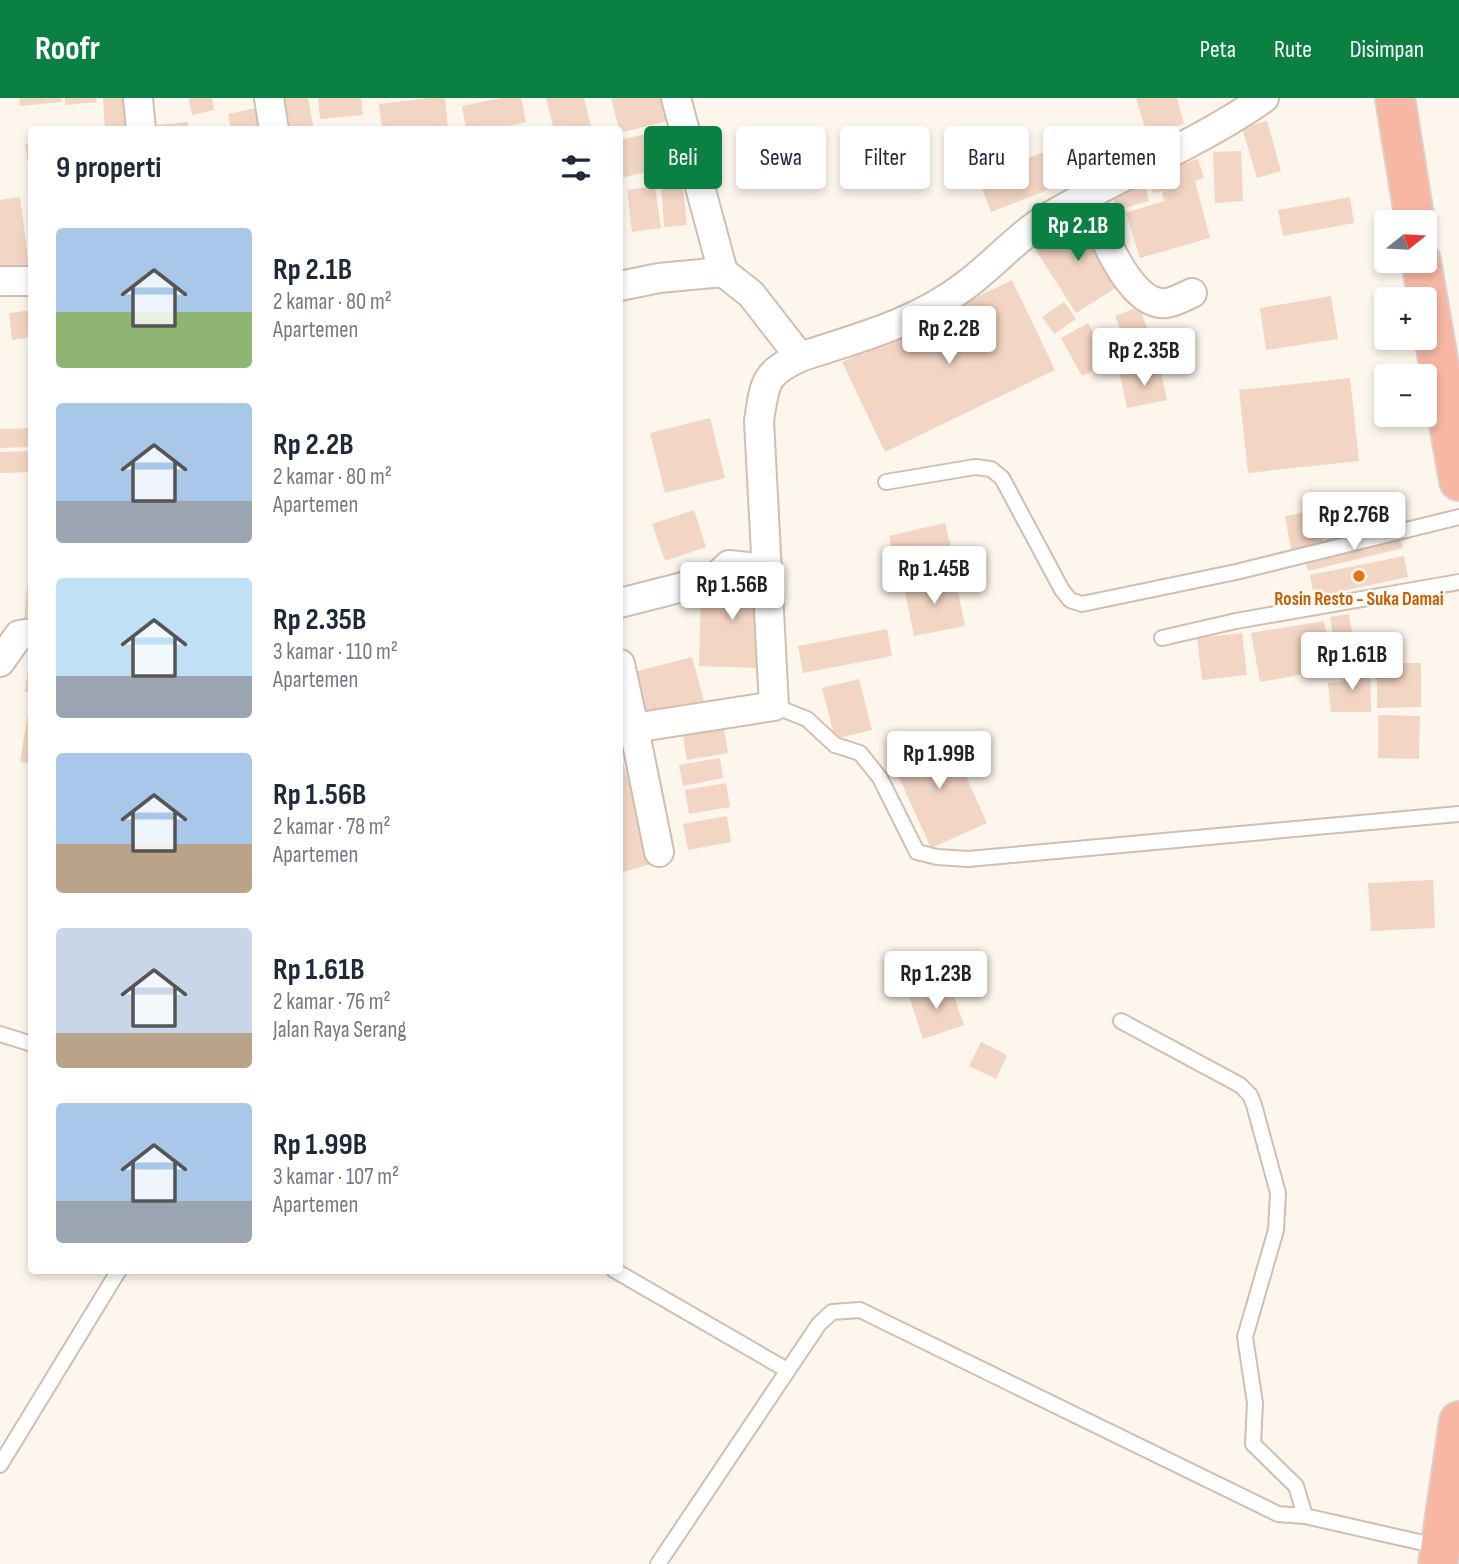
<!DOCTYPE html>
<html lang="id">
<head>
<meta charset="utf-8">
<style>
	body { margin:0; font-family:"Sofia Sans Condensed",sans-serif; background:#f2f2f3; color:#1f2937; height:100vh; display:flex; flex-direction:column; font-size:26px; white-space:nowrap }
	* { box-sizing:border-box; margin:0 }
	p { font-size:23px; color:#747a83 }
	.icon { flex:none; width:38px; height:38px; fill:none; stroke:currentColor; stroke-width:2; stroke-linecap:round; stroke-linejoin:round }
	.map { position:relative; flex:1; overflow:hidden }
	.side { position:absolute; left:28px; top:28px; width:595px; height:1148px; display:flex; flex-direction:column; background:#fff; border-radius:7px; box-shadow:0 4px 10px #0003 }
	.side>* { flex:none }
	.banner { position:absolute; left:644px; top:28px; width:665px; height:63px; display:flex; gap:14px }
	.needle { width:46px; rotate:72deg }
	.controls { position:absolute; left:1374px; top:112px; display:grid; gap:14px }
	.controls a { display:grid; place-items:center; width:63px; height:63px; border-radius:7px; background:#fff; box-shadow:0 4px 10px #0003; font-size:35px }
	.price { position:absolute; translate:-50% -60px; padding:0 16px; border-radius:7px; background:#fff; color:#222; font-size:23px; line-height:46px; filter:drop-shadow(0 2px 4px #0008) }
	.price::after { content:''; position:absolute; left:50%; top:42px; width:21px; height:16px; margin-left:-10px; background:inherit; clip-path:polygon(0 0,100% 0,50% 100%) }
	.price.selected { background:#0b8043; color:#fff }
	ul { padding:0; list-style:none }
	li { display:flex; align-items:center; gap:21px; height:175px; padding:0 28px }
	li span { display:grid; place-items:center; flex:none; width:196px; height:140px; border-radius:7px; color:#555 }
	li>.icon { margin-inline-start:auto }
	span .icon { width:84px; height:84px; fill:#fffc; stroke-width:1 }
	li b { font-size:30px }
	h2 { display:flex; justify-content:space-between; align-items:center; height:84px; padding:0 28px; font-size:30px }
	.pill { padding:0 24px; border-radius:7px; background:#fff; box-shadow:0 4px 10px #0003; font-size:24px; line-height:63px }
	.pill.selected { background:#0b8043; color:#fff }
	header { display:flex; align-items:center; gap:42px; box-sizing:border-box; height:98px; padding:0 35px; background:#0b8043; color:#fff }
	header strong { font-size:33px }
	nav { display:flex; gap:38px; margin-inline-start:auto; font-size:24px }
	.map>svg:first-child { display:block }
	.building { fill:#f3d5c3 }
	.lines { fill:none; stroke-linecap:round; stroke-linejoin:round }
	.lane-casing { stroke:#d1beb0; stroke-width:18 }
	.street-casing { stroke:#d1beb0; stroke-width:32 }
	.highway-casing { stroke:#dad1cd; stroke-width:42 }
	.lane { stroke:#fff; stroke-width:14 }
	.street { stroke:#fff; stroke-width:28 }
	.highway { stroke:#f7b7a3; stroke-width:38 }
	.food-dot { fill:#e8710a; stroke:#fffaf3; stroke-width:2.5 }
	.labels { text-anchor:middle; stroke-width:5; stroke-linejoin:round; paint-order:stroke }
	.food-label { font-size:19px; font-weight:bold; fill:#c56008; stroke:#fffaf3 }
</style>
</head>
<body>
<header>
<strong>Roofr</strong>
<nav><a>Peta</a><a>Rute</a><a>Disimpan</a></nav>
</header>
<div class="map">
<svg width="1459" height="1466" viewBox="0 0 1459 1466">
	<rect width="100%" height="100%" fill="#fdf6ec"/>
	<g class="building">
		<path d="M19,0H61L62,4L20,8Z"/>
		<path d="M65,0H96L97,4L65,7Z"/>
		<path d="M103,0H137L139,31L105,32Z"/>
		<path d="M189,0H212L214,12L192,17Z"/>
		<path d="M282,0H308L314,32H282Z"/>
		<path d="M318,0H361L363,17L320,21Z"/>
		<path d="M429,0H445L448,32H382L379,6Z"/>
		<path d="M501,0H521L526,24L494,32H466L462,8Z"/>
		<path d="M546,0H584L592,32H554Z"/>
		<path d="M611,0H665L671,22L620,35Z"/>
		<path d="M1136,0H1177L1184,26L1147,37Z"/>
		<path d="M266,8L271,32H231L228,16Z"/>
		<path d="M1267,23L1281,73L1257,80L1242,30Z"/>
		<path d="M188,24L189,32H149L148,28Z"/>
		<path d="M664,32L672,68L620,80V42Z"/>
		<path d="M32,45V108H29L28,66L25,46Z"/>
		<path d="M1062,47L1076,81L991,114L978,80Z"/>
		<path d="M1241,53L1243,103L1215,105L1213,54Z"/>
		<path d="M1198,61L1204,80L1195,83L1210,140L1140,160L1126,115L1164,103L1162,93L1153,95L1147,77Z"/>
		<path d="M682,81L687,127L664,129L661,83Z"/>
		<path d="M1144,85L1149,103L1117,112L1112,93Z"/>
		<path d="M655,88L661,130L632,134L627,92Z"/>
		<path d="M20,99L29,168L0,171V102Z"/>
		<path d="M1350,99L1354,125L1283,138L1278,112Z"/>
		<path d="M1080,115L1125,184L1076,215L1032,146Z"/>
		<path d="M1012,182L1055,272L885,354L842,264Z"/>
		<path d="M1331,198L1338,241L1266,252L1260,210Z"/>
		<path d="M1064,204L1076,221L1054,236L1042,219Z"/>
		<path d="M1139,209L1148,232L1124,241L1115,218Z"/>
		<path d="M32,212V239L12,242L9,215Z"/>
		<path d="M1088,225L1109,264L1082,278L1061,240Z"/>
		<path d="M1160,269L1167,302L1127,310L1120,277Z"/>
		<path d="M1350,280L1359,363L1248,375L1239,292Z"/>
		<path d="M710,320L725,380L665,395L650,335Z"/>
		<path d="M31,330L32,349L0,350V331Z"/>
		<path d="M30,353L31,374L0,375V354Z"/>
		<path d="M1379,399L1384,436L1358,439L1352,403Z"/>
		<path d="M1346,407L1352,443L1327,447L1321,412Z"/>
		<path d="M694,412L706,449L665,463L652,426Z"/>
		<path d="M1317,412L1325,451L1292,457L1285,418Z"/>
		<path d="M945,425L955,467L899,480L889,438Z"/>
		<path d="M1399,436L1403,450L1308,473L1304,459Z"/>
		<path d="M1404,458L1408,479L1314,499L1310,477Z"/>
		<path d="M731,471L763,473L757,570L699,568L701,490L730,491Z"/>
		<path d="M955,479L965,528L914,538L904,489Z"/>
		<path d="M27,488H32V526L24,525Z"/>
		<path d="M1349,516L1355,553L1336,556L1330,519Z"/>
		<path d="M1324,523L1333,571L1260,584L1251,535Z"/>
		<path d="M887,531L892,558L803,575L798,548Z"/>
		<path d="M1242,535L1247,577L1202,582L1197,540Z"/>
		<path d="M30,555L32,556V595L25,594Z"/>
		<path d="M692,559L704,603L638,620L626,576Z"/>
		<path d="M1377,565H1421V609L1377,610Z"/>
		<path d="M1344,570H1370L1371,614H1331L1328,585L1344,583Z"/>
		<path d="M859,581L872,632L835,641L822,590Z"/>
		<path d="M28,616L32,617V666L20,664Z"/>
		<path d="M1378,617L1420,618L1419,661L1378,660Z"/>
		<path d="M723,626L728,655L687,662L682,632Z"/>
		<path d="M947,636L987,725L931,750L891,662Z"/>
		<path d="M620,653L651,766L623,774L620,762Z"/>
		<path d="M720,660L723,680L683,688L679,667Z"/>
		<path d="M726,685L730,709L689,716L685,692Z"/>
		<path d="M727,718L731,744L688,752L683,726Z"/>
		<path d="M1433,782L1435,830L1371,833L1368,785Z"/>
		<path d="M949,884L964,927L923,941L909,898Z"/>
		<path d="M981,944L1007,957L996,981L969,968Z"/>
	</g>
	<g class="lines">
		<g class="lane-casing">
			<g id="lane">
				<path d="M886,384L975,369L991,371L1002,380L1062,492L1070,502L1082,506L1236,474L1459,419"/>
				<path d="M1162,540L1236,523L1459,484"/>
				<path d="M774,608L807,621L835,647L860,655L880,680L917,754L937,759L968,761L1459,716"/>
				<path d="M1121,923L1240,987L1250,997L1254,1007L1278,1095L1276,1132L1245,1239L1255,1305L1253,1346L1296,1388L1305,1418"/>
				<path d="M0,936L32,946"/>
				<path d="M614,1172L787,1272"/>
				<path d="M0,1367L119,1172"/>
				<path d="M658,1466L819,1226L832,1214L860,1212L1278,1416L1305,1418L1441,1449"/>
			</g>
		</g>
		<g class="street-casing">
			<g id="street">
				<path d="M138,0L141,32"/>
				<path d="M269,0L274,32"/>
				<path d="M676,0L723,174"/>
				<path d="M1086,98C1099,126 1128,209 1166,205C1175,204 1185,198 1192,195"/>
				<path d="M0,183H32"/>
				<path d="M620,188L659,180L723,174L751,196L800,259C858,240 917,225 966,187C994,166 1019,137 1049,119C1119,77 1197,47 1264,0"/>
				<path d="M620,505L714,481L729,467L767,471"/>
				<path d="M0,564L19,537L32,535"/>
				<path d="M620,566L634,630"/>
				<path d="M659,754L634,630L774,608L759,323C765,284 764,276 800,259"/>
			</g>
		</g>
		<g class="highway-casing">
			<g id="highway">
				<path d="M1395,0L1415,124"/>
				<path d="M1421,163L1459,383"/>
				<path d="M1438,1466L1459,1323"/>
			</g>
		</g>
		<use href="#lane" class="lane"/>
		<use href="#street" class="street"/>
		<use href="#highway" class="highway"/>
	</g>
	<circle class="food-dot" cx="1359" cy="478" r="7"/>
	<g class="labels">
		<g class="food-label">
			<text x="1359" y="507">Rosin Resto - Suka Damai</text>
		</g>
	</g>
</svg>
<div class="controls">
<a><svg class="needle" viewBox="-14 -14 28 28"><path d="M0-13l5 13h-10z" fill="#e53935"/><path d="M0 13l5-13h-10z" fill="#747a83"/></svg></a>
<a>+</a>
<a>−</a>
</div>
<b class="price selected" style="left:1078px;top:165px">Rp 2.1B</b>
<b class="price" style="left:949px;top:268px">Rp 2.2B</b>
<b class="price" style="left:1144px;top:290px">Rp 2.35B</b>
<b class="price" style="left:1354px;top:454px">Rp 2.76B</b>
<b class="price" style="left:934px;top:508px">Rp 1.45B</b>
<b class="price" style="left:732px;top:524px">Rp 1.56B</b>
<b class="price" style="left:1352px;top:594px">Rp 1.61B</b>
<b class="price" style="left:939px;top:693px">Rp 1.99B</b>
<b class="price" style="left:936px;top:913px">Rp 1.23B</b>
<div class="banner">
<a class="pill selected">Beli</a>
<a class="pill">Sewa</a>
<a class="pill">Filter</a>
<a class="pill">Baru</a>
<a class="pill">Apartemen</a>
</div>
<section class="side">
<h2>9 properti<svg class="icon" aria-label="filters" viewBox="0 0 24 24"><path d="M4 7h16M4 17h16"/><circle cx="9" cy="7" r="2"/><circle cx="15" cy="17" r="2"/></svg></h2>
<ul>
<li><span style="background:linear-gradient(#a9c7e8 60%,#8fb573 0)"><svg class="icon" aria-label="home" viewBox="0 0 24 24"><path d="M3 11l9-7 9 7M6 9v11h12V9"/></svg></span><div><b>Rp 2.1B</b><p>2 kamar · 80 m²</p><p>Apartemen</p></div></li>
<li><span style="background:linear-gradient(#a9c7e8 70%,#9aa5b1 0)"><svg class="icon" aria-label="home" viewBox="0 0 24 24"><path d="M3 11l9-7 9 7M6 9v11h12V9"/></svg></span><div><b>Rp 2.2B</b><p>2 kamar · 80 m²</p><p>Apartemen</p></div></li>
<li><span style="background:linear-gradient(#bfe0f5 70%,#9aa5b1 0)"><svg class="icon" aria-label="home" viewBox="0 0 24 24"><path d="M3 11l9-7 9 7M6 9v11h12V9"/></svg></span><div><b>Rp 2.35B</b><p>3 kamar · 110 m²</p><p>Apartemen</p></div></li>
<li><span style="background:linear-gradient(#a9c7e8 65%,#b9a48a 0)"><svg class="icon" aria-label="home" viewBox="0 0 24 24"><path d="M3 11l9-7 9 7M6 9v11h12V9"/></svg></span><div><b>Rp 1.56B</b><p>2 kamar · 78 m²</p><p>Apartemen</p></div></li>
<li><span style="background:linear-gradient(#c9d6e8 75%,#b9a48a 0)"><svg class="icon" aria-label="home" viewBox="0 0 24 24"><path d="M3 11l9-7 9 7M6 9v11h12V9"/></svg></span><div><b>Rp 1.61B</b><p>2 kamar · 76 m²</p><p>Jalan Raya Serang</p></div></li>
<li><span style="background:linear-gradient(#a9c7e8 70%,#9aa5b1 0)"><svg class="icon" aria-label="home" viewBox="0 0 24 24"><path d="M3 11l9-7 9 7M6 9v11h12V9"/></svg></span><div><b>Rp 1.99B</b><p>3 kamar · 107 m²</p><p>Apartemen</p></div></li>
</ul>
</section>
</div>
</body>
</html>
